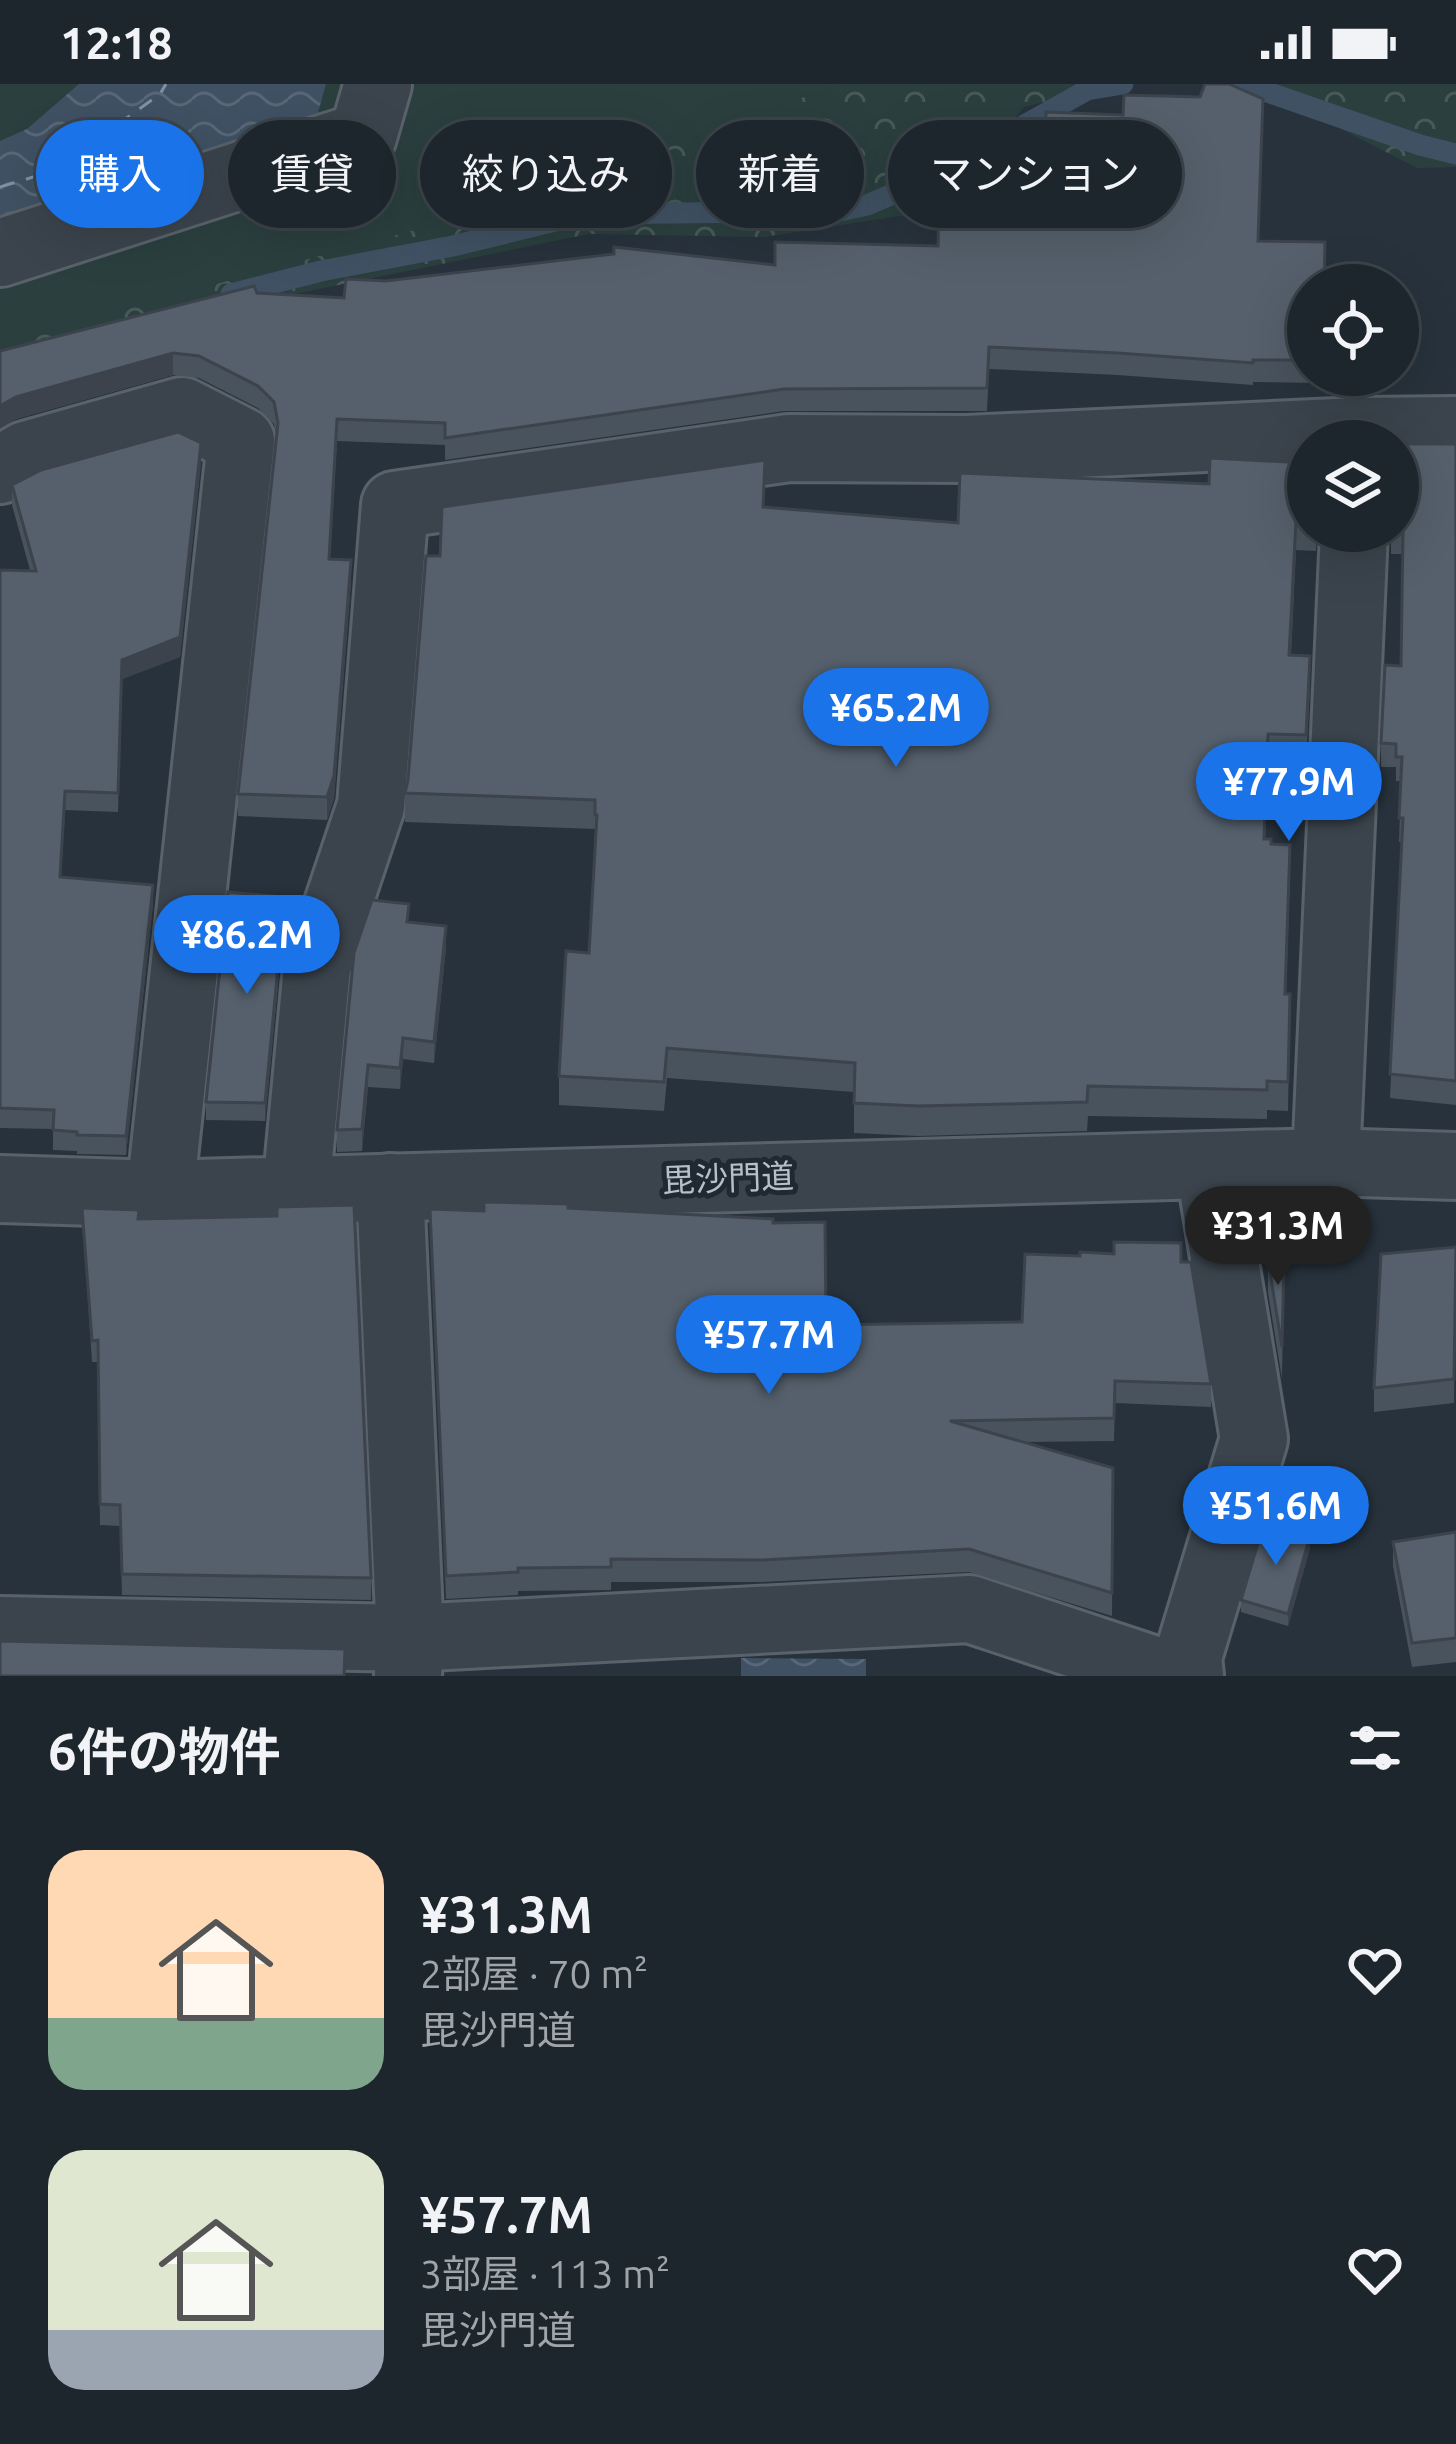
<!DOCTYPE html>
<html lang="ja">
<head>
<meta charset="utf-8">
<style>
	body { margin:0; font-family:Ubuntu,"Noto Sans JP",sans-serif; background:#252e35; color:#f1f3f6; height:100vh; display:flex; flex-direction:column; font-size:45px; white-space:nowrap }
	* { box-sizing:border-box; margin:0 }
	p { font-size:39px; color:#a0a5aa }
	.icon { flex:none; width:66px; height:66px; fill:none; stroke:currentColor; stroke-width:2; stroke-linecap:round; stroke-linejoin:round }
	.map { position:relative; height:1592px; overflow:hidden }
	.drawer { display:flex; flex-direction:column; background:#1d262d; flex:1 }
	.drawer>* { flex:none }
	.banner { position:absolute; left:36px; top:36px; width:1386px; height:108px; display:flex; gap:24px }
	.fabs { position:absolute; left:1287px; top:180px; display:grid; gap:24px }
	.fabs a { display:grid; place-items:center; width:132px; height:132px; border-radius:50%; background:#1d262d; box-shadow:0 12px 48px #0002,0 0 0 3px #3b4349; font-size:60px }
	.price { position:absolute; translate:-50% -102px; padding:0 27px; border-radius:42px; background:#1a73e8; color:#fff; font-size:39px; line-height:78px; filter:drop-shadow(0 3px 6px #0008) }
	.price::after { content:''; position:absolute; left:50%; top:72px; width:36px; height:27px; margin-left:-18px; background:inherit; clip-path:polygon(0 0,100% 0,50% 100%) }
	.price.active { background:#222; color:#fff }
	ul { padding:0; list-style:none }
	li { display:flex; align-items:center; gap:36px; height:300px; padding:0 48px }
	li span { display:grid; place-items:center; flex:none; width:336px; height:240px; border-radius:36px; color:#555 }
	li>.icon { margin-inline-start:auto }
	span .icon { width:144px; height:144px; fill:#fffc; stroke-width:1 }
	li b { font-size:51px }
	h2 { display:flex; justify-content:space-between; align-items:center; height:144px; padding:0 48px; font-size:51px }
	.tag { padding:0 42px; border-radius:54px; background:#1d262d; box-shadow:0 12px 48px #0002,0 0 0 3px #3b4349; font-size:42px; line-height:108px }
	.tag.active { background:#1a73e8; color:#fff }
	.status { display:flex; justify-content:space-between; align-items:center; height:84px; padding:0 60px; background:#1d262d; direction:ltr }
	.status svg { height:33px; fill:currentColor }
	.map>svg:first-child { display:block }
	.forest { fill:url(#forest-crowns) }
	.park { fill:#2a3f3e }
	.water { fill:url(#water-waves) }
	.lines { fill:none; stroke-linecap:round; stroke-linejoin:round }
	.stream { stroke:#3f5163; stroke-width:21 }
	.ferry { stroke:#7b92a8; stroke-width:3; stroke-dasharray:15 12; stroke-linecap:butt }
	.minor-casing { stroke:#59626b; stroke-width:72 }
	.minor { stroke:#3b444d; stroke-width:66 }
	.wall { fill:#49535d }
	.shaded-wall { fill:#3c434c }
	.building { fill:#55606c; stroke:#3c434c; stroke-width:3 }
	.labels { text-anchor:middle; stroke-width:10; stroke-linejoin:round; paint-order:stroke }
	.street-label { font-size:33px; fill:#b7bfc8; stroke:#202932 }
</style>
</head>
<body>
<div class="status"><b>12:18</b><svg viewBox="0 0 49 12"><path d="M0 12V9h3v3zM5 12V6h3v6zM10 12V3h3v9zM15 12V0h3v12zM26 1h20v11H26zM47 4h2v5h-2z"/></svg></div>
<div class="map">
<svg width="1456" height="1592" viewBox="0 0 1456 1592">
	<defs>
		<pattern id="forest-crowns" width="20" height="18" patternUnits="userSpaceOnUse" patternTransform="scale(3)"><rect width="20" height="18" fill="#2a3f3e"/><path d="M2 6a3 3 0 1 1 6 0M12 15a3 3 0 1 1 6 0" fill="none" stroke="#475958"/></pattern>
		<pattern id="water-waves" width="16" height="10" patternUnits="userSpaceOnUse" patternTransform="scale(3)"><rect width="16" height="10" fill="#3f5163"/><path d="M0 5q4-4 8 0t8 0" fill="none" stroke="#586878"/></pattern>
	</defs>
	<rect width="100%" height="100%" fill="#27323c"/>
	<g class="forest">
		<path d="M713,0H1115L1024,23L938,126L764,153L589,150L0,270V185Z"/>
		<path d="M1254,0H1456V83L1417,84Z"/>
	</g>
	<path class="park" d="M0,0H840L518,118L113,228L0,264Z"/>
	<g class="water">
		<path d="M79,0H326L314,43L0,137V57L27,45Z"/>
		<path d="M741,1574L866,1575V1592H741Z"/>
	</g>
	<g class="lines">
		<g class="stream">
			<path d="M1244,0L1420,61L1456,70"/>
			<path d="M231,210L321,187L453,162L584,130L840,127L867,121L926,96L1087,6L1123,0"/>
		</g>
		<path class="ferry" d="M0,103L53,87L160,10L166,0"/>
		<g class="minor-casing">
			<g id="minor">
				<path d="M0,169L363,52L378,0"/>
				<path d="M1359,347L1456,346"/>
				<path d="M0,386L26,371L182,327L241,357L160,1110"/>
				<path d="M1326,1078L1354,447"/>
				<path d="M390,1103L410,1554L408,1592"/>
				<path d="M0,1105L160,1110L1209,1081L1326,1078L1456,1082"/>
				<path d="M296,1106L317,883L371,722L395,421L789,364L967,365L1359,347L1358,357"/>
				<path d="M0,1546L410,1554L970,1525L1172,1592"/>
				<path d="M1190,1592L1188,1573L1254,1355L1209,1081"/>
			</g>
		</g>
		<use href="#minor" class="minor"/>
	</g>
	<g class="wall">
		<path d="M1259,157L1308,201V291H1322L1321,299L1253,298V301L1118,291L989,285L987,327H784L445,376V361L337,357L330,475L351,498L334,714L327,736L238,732V710L277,353L274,340L258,324L199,294L173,291L16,335L0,344V267L257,209L344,214L386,197L775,181L938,162Z"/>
		<path d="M1398,360H1456V1021L1390,1014L1402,758H1399L1401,697H1396V683H1381V659L1401,582L1403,470H1391V447H1398Z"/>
		<path d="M201,379L180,573L122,595L118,728L65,726L61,793L153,820L126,1071L77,1070V1067L53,1066V1045L0,1044V486H30L12,421V401Z"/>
		<path d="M1308,379V447H1317L1316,467L1296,466L1291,571L1310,601L1306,680L1268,679L1265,755L1271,760L1290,790L1286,910H1290L1288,1027L1267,1026V1035L1088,1032L1087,1047L918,1052L854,1049V1008L667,994L664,1027L559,1021V992L589,869L595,745L405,738V709L440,472L764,423L958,439L1209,400Z"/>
		<path d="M295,832L280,879L265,1037L206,1036V1018Z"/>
		<path d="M409,838L446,864L434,979L403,975L400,1005L368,1003L362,1067L337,1068V1046Z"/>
		<path d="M82,1124L138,1135L371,1494V1516L122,1511L120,1442L100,1441L98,1278H92Z"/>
		<path d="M568,1124L773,1139L826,1241L1022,1238L1181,1178L1211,1300V1323L1115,1319L1114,1357L1024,1358L1113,1384L1112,1532L969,1488L762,1498H611V1506L518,1507V1511L446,1515L430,1125L484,1127Z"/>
		<path d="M1456,1163L1454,1319L1374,1328V1304Z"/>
		<path d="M1284,1174L1282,1295L1268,1208V1176Z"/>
		<path d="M1456,1448V1578L1412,1583L1393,1482V1458Z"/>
		<path d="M1310,1464L1288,1542L1241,1528V1516Z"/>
	</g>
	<g class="shaded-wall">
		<path d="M173,269V291L16,335L0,344V322L16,313Z"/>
		<path d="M201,359V379L180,573L122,595L118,728L122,576Z"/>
		<path d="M1296,437V466L1289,600V571Z"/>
		<path d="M351,476V498L334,714L327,736V713Z"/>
		<path d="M153,801V820L126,1071V1052Z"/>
		<path d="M295,814V832L280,879L265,1037V1019L280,862Z"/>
		<path d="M446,842V864L434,979V958Z"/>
		<path d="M403,954V975L400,1005V984Z"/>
		<path d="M368,981V1003L362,1067V1045Z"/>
		<path d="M1310,1452V1464L1288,1542V1530Z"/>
	</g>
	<g class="building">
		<path d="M1205,0H1229L1263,15L1258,157L1325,158L1324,201H1308V276H1253V279L1118,269L989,263L987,304L784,305L445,354V339L337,335L329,475L351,476L334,692L327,713L238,710L278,339L274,318L258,302L199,272L173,269L16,313L0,322V267L254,202L257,209L344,214L346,195L386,197L614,170V163L775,181V158L938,162L939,122L1005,124L1008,51L1045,53L1046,28L1123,31L1124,11L1200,13Z"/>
		<path d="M178,348L201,359L180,553L122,576L118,709L65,707L60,793L153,801L126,1052L77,1051V1048L53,1046L54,1026L0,1024V486L36,487L12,401L41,386Z"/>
		<path d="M1398,360H1456V997L1390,990L1403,734H1399L1402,673H1396V660L1381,659L1385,581L1401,582L1403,446H1398Z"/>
		<path d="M1210,374L1308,379V437H1296L1289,571L1310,572L1306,651L1268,650L1264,755H1271V760L1290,761L1285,910H1290L1288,998L1267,997V1006L1088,1002L1087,1018L918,1022L854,1019L855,979L667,964L664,998L559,992L566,867L589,869L597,731H595V716L405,709L408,696L426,472H440L442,423L765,376L763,423L958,439L960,389L1209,400Z"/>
		<path d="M228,808L295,814L280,862L265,1019L206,1018Z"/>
		<path d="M372,816L409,820L407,838L446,842L434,958L403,954L400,984L368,981L362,1045L337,1046L354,869Z"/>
		<path d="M484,1118L568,1120V1124L773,1135V1139L825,1138L826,1241L1022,1238L1025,1170L1080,1172V1168L1114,1170V1158L1181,1159V1178H1191L1211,1300L1115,1297L1114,1334L950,1337L1113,1384L1112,1509L969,1465L762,1476L611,1475V1483L518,1484V1488L446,1492L430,1125L484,1127Z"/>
		<path d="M354,1121L371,1494L122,1490L120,1421L100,1420L98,1256L92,1257L82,1124L139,1126L138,1135L277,1132V1123Z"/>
		<path d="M1456,1163L1454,1295L1374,1304L1381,1170Z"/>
		<path d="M1284,1174L1282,1263L1268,1176Z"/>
		<path d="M1264,1439L1310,1452L1288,1530L1241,1516Z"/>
		<path d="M1456,1448V1554L1412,1559L1393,1458Z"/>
		<path d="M0,1557L345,1565L344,1592H0Z"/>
	</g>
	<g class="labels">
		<g class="street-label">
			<text transform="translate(728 1094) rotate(-2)" y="12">毘沙門道</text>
		</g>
	</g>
</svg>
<div class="fabs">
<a><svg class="icon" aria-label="locate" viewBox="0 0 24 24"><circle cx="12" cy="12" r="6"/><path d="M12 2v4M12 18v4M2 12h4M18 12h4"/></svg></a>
<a><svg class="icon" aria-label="layers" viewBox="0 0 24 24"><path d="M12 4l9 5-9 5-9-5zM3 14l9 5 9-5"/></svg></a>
</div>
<b class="price" style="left:896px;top:686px">¥65.2M</b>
<b class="price" style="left:1289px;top:760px">¥77.9M</b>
<b class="price" style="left:247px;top:913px">¥86.2M</b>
<b class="price active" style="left:1278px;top:1204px">¥31.3M</b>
<b class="price" style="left:769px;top:1313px">¥57.7M</b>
<b class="price" style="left:1276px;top:1484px">¥51.6M</b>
<div class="banner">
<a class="tag active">購入</a>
<a class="tag">賃貸</a>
<a class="tag">絞り込み</a>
<a class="tag">新着</a>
<a class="tag">マンション</a>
</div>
</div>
<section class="drawer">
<h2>6件の物件<svg class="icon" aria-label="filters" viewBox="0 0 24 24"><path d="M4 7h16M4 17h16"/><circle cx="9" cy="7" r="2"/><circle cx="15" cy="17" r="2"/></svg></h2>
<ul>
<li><span style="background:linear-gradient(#ffd9b3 70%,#7fa58c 0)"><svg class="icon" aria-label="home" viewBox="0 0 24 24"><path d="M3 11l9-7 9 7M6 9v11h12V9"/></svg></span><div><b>¥31.3M</b><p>2部屋 · 70 m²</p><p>毘沙門道</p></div><svg class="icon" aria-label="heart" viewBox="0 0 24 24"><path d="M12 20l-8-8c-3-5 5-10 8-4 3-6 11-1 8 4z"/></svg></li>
<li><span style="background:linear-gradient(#dfe7d0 75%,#9aa5b1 0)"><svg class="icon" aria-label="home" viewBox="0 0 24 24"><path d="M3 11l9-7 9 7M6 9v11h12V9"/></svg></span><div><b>¥57.7M</b><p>3部屋 · 113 m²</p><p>毘沙門道</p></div><svg class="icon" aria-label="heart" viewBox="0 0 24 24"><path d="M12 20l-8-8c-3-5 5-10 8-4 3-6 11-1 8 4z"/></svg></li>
</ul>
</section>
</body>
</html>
